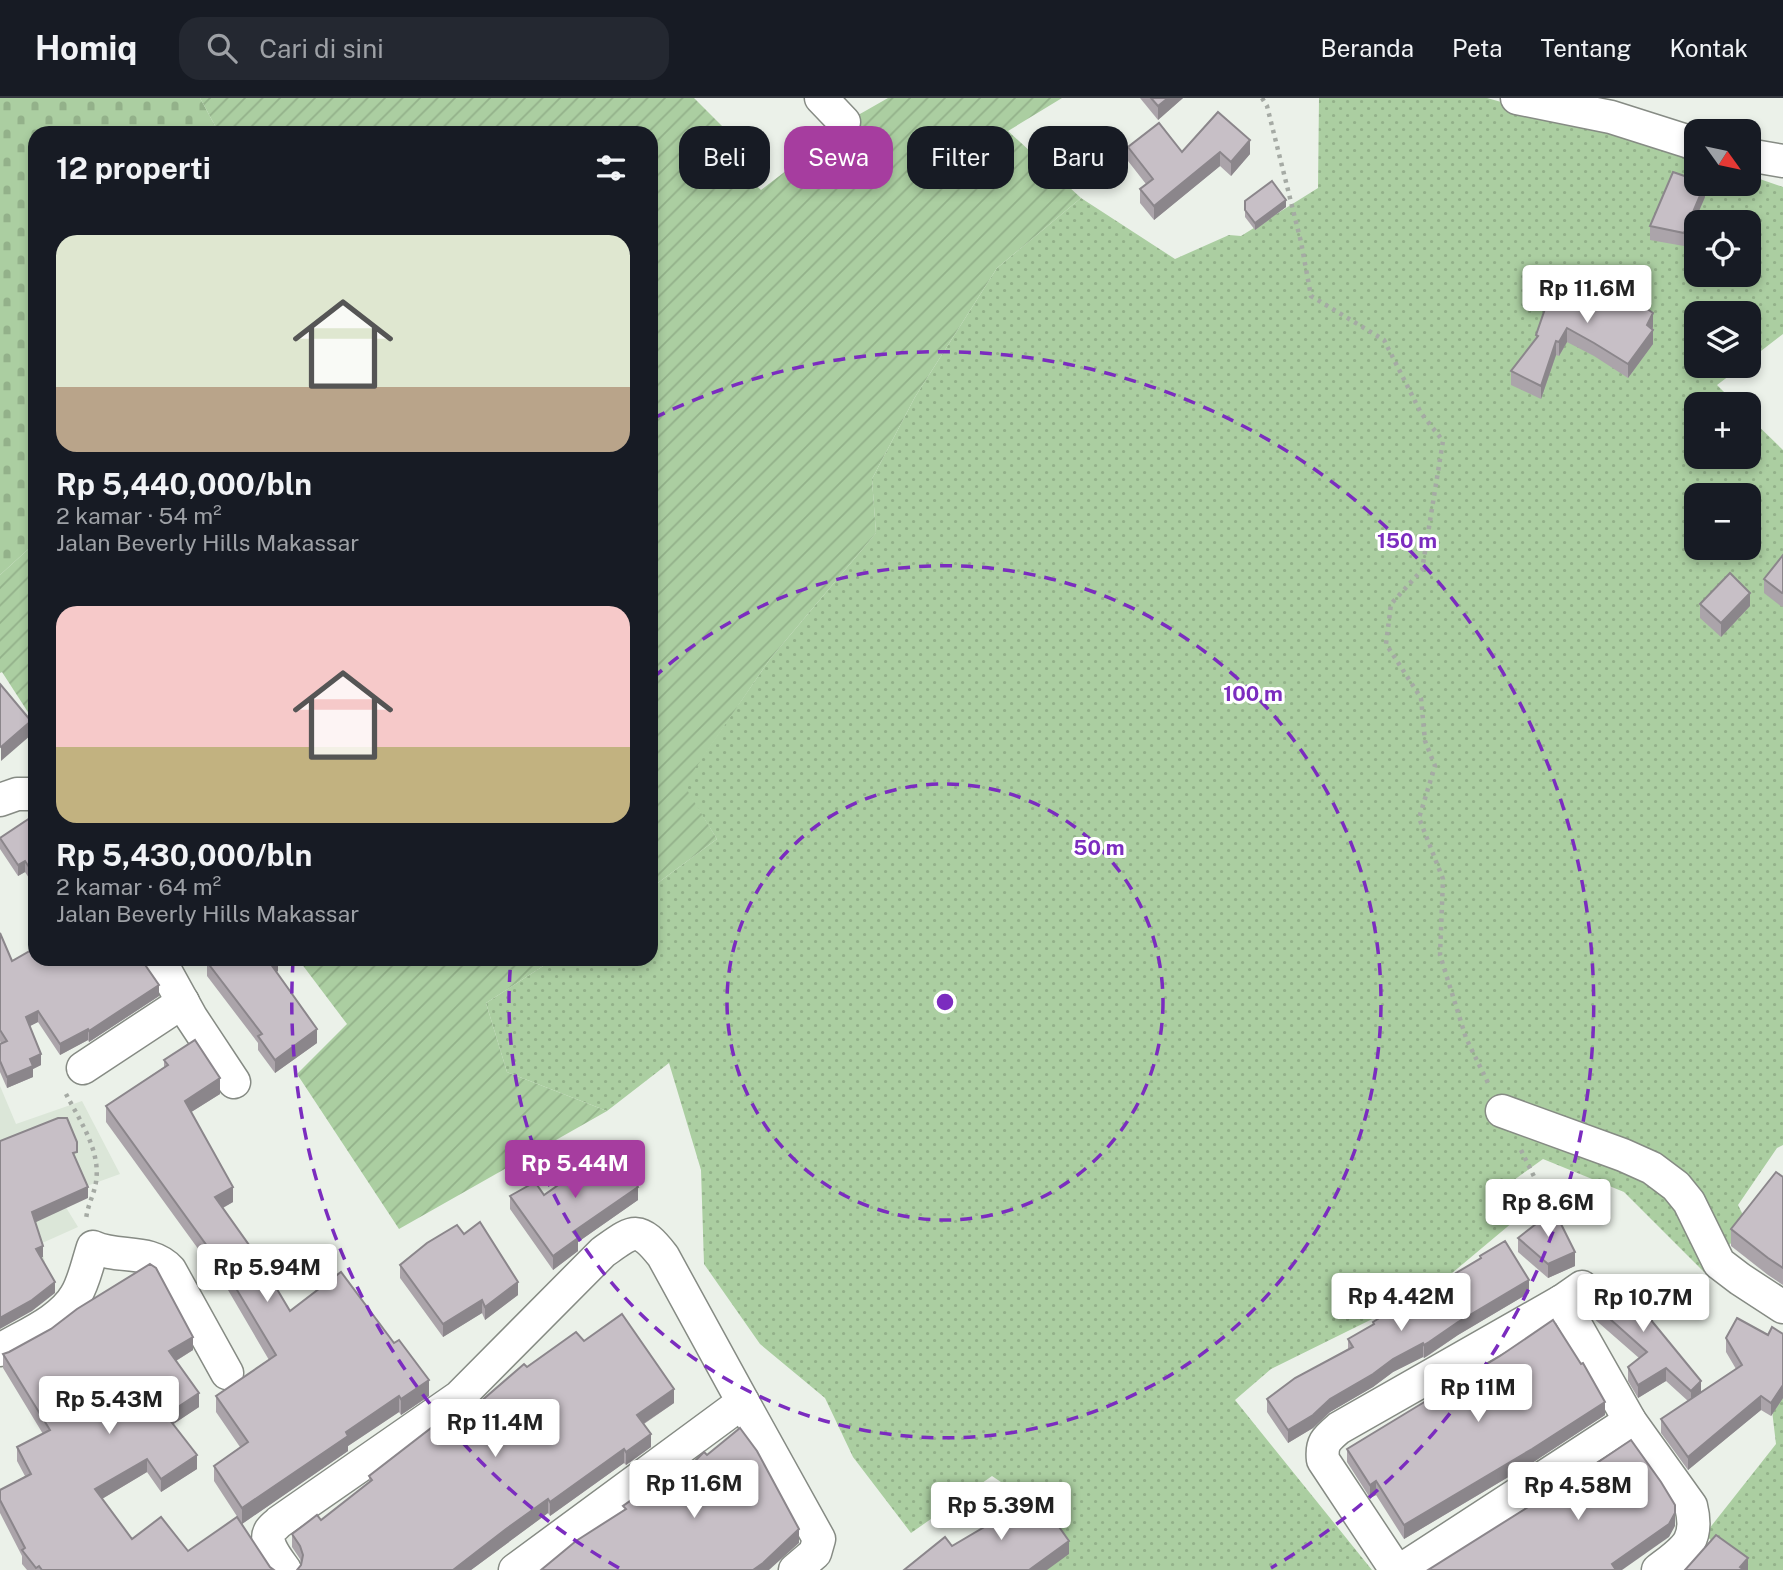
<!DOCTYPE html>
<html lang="id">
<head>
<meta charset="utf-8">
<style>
	body { margin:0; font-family:"Public Sans",sans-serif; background:#242831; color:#f1f3f6; height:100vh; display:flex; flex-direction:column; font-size:26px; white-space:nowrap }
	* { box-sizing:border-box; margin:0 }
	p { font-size:23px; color:#9ea1a6 }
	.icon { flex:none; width:38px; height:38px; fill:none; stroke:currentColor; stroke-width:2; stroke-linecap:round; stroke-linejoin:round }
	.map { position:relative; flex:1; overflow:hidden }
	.details { position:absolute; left:28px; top:28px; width:630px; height:840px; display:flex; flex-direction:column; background:#171b24; border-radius:21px; box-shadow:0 4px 10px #0003 }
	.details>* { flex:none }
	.hud { position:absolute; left:679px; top:28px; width:665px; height:63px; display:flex; gap:14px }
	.needle { width:46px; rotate:123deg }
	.buttons { position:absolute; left:1684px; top:21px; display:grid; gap:14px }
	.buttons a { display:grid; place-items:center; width:77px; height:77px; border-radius:14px; background:#171b24; box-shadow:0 4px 10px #0003; font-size:35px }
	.price { position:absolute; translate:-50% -60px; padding:0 16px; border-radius:7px; background:#fff; color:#222; font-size:23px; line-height:46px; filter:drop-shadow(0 2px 4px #0008) }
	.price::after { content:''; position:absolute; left:50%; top:42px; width:21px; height:16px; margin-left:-10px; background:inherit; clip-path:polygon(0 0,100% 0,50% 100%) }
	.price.current { background:#a63d9f; color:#fff }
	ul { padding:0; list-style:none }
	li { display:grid; align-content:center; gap:14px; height:371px; padding:0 28px }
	li span { display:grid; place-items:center; height:217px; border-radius:21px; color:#555 }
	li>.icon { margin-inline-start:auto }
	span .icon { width:126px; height:126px; fill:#fffc; stroke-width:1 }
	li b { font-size:30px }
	h2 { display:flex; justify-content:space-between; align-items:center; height:84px; padding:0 28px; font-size:30px }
	.chip { padding:0 24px; border-radius:21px; background:#171b24; box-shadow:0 4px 10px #0003; font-size:24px; line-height:63px }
	.chip.current { background:#a63d9f; color:#fff }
	header { display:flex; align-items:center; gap:42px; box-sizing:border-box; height:98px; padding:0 35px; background:#171b24; border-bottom:2px solid #363941 }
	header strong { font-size:33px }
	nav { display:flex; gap:38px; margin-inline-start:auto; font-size:24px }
	.search { width:490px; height:63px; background:#242831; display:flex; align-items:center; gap:18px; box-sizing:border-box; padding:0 24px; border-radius:21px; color:#9ea1a6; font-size:26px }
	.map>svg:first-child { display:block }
	.built { fill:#dbe6d8 }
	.grass { fill:url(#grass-dots); fill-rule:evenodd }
	.cemetery { fill:url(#cemetery-stones) }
	.garden { fill:url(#garden-furrows) }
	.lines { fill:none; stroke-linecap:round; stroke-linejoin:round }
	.minor-casing { stroke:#868b84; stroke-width:35 }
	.path { stroke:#a5aaa4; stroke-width:4.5; stroke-dasharray:3.5 5; stroke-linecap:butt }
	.minor { stroke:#fff; stroke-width:32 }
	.wall { fill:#aba4aa }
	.shaded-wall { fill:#8b868b }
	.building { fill:#c7bfc6; stroke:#8b868b; stroke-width:2 }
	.ring { fill:none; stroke:#7b2cbf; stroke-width:3.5; stroke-dasharray:12 9 }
	.centre { fill:#7b2cbf; stroke:#fff; stroke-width:3.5 }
	.ring-label { font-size:21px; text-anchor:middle; font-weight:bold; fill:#7b2cbf; stroke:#fff; stroke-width:6; stroke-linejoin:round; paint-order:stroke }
</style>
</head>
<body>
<header>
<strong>Homiq</strong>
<div class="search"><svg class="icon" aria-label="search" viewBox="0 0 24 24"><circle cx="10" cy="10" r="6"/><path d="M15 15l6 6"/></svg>Cari di sini</div>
<nav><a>Beranda</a><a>Peta</a><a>Tentang</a><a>Kontak</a></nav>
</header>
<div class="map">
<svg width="1783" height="1472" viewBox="0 0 1783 1472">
	<defs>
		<pattern id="grass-dots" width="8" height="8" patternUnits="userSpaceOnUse" patternTransform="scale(1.75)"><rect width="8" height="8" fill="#abcea1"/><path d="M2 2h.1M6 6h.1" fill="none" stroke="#93b18a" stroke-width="1.8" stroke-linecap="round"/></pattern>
		<pattern id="cemetery-stones" width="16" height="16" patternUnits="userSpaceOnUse" patternTransform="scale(1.75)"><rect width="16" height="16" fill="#abcea1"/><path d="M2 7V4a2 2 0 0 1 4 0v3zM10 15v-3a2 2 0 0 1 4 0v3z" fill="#93b18a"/></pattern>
		<pattern id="garden-furrows" width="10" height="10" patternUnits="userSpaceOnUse" patternTransform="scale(1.75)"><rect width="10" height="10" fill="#abcea1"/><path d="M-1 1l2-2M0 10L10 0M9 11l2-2" fill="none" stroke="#93b18a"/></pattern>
	</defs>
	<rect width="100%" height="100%" fill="#ebf1e9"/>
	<path class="built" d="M0,988L16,1026L82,1003L120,1076L59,1098L78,1129L40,1146L45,1164L0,1191Z"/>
	<g class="grass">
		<path d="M1319,0H1487L1696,59V86H1748V77L1783,89V236L1748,263V215H1696V268H1742L1717,287L1736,306H1696V359H1748V318L1783,352V1047L1777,1050L1738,1107L1748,1127L1704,1174L1624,1094L1543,1061L1496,1095L1513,1124L1433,1191L1271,1271L1235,1302L1372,1472H996L1059,1423L992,1378L911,1435L853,1359L825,1300L760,1246L704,1166L701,1072L669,965L607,1013L507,974L486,905L554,861H651V790L717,741L683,687L770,561L876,435L872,381L915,299L997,170L1081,100L1175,161L1229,137L1241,138L1318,90ZM1696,124H1748V177H1696ZM1696,397H1748V450H1696Z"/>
		<path d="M1783,1295V1472H1739L1705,1436L1776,1346L1771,1304Z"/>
	</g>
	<path class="cemetery" d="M0,0H200L219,35H35V445L0,477Z"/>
	<g class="garden">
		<path d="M200,0H694L737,43L733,67L761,92L860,16L888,0H1062L1008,33L1081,100L997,170L915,299L872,381L876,435L770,561L684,687L717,741L651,790V35H219Z"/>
		<path d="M35,445V625L2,574L0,575V477Z"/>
		<path d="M298,861H554L486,905L507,974L607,1013L399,1131L297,976L347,926Z"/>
	</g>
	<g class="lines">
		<g class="minor-casing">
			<g id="minor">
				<path d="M821,0L844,24"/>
				<path d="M1517,0L1611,19L1696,46"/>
				<path d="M1748,57L1783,63"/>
				<path d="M0,702L17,696H35"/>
				<path d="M159,861L191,919L234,984"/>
				<path d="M83,970L183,904"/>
				<path d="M1502,1013L1623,1057L1652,1070L1676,1088L1689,1104L1719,1165L1740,1181L1783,1209"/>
				<path d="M1562,1203L1630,1323L1691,1408C1700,1444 1684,1452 1658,1472"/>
				<path d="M0,1252C25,1237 61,1223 76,1197C84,1184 88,1164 93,1149C118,1161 150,1150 170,1172L227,1275"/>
				<path d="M743,1304L819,1441L815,1455L795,1472"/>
				<path d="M285,1472C279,1463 263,1445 270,1433C272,1430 276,1427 279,1424L459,1299L603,1154C633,1133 638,1126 663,1158L743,1304L515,1472"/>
				<path d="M1396,1472L1323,1362C1321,1345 1326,1341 1339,1330L1562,1203L1582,1189"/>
				<path d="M1401,1472L1630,1323"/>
			</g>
		</g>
		<g class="path">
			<path d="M1262,0L1267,8L1301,144L1311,198L1384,242L1421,315L1443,343L1422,472L1391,506L1386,546L1421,600L1425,643L1435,668L1419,720L1443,781L1440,857L1466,940L1489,987"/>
			<path d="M66,996C80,1023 101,1053 96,1084C94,1097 87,1108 86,1122"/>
			<path d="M1521,1052L1554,1119"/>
		</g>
		<use href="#minor" class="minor"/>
	</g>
	<g class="wall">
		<path d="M1140,0H1183L1158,22Z"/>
		<path d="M1218,14L1250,56L1231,78L1220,68L1154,122L1140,105V91L1146,86L1128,63V49L1182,54Z"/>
		<path d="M1705,99L1684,148L1650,142V128Z"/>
		<path d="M1245,103L1286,109L1255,132L1245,119Z"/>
		<path d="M1591,200L1653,229L1652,231L1653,246L1628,280L1594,258L1567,244L1559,258L1556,257L1541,301L1511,287V273L1536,240V237Z"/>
		<path d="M1783,457V508L1782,509L1764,495V481Z"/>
		<path d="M1700,506L1750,508L1721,539L1700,520Z"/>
		<path d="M35,720V789L25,774L18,778L0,751V740Z"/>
		<path d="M0,835L12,863L159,898L89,944L88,942L60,957L38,924L30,928L41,967L33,971V979L7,990L0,974V946H1L0,943Z"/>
		<path d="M202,861H278V873L276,874L317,945L275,975L258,952V945L207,878V868Z"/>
		<path d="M164,962L220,996L191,1014L233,1104L223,1110L290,1213L429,1298L401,1317L399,1314L348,1348V1353L242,1426L214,1383V1368L240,1349L216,1314V1298L269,1262L228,1192L106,1024V1008L164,969Z"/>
		<path d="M1783,1079V1187L1768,1177L1731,1148V1131Z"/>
		<path d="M544,1097L638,1102L578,1144V1153L553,1172L510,1111V1098Z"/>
		<path d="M464,1136L518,1197L485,1222L482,1215L443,1239L400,1180V1167Z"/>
		<path d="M1518,1140L1575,1168L1548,1180L1518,1154Z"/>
		<path d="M1480,1158L1529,1195L1458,1237L1429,1257L1424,1260L1423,1259L1393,1274L1373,1289L1330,1314L1313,1330L1288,1345L1267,1314V1301L1348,1251V1241L1373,1227V1224L1456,1179V1175L1480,1161Z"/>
		<path d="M1592,1205L1654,1221L1652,1224L1701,1295L1736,1271L1726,1254V1240L1783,1236V1300L1771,1318L1761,1312L1688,1372L1661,1335V1321L1688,1303L1666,1283L1638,1300L1628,1283V1269L1639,1260L1592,1219Z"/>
		<path d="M584,1243L674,1305L644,1326L651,1349L626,1367L624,1365L550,1418L548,1415L471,1472H297L301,1466L300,1461L292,1449V1436L321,1422L369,1384V1378L472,1311L527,1269Z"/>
		<path d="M193,1252L176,1263L199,1309L173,1326L197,1371L161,1394L147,1374L102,1401L132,1441L270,1469L274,1472H27L22,1466V1458L0,1415V1392L25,1378L17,1363V1349L43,1336L3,1270V1256Z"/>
		<path d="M1605,1317L1532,1365L1404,1441L1376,1397L1370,1400L1347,1364V1351Z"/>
	</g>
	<g class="shaded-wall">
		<path d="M1168,0H1183L1158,22V8Z"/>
		<path d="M1250,42V56L1231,78V64Z"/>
		<path d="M1220,54V68L1154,122V108Z"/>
		<path d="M1705,86V99L1684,148V135Z"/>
		<path d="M1286,102V109L1255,132V125Z"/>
		<path d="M1653,215V229L1648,239L1653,232V246L1628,280V266Z"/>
		<path d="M1567,230V244L1559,258V244Z"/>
		<path d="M1556,243V257L1541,301V288Z"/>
		<path d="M1750,495V508L1721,539V525Z"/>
		<path d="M31,623V637L1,663V649Z"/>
		<path d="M25,763V774L18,778V767Z"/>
		<path d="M275,861H278V873L270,879V865Z"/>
		<path d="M159,887V898L89,944V933Z"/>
		<path d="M38,913V924L26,930V919Z"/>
		<path d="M88,931V942L60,957V946Z"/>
		<path d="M317,931V945L275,975V962Z"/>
		<path d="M41,956V967L33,971V979L7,990V979L30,961Z"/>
		<path d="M220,980V996L185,1018V1003Z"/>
		<path d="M88,1089V1100L32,1126V1114Z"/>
		<path d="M233,1089V1104L215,1114V1099Z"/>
		<path d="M638,1089V1102L578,1144V1153L553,1172V1158L573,1134Z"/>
		<path d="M43,1148V1159L36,1162V1151Z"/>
		<path d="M1575,1154V1168L1548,1180V1166Z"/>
		<path d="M1529,1182V1195L1458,1237L1424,1260V1247L1458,1224Z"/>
		<path d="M55,1184V1195L32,1213L0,1231V1220Z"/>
		<path d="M518,1184V1197L485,1222V1209Z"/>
		<path d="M482,1202V1215L443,1239V1226Z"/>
		<path d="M1654,1208V1221L1646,1230V1216Z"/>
		<path d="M193,1239V1252L169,1267V1253Z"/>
		<path d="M1423,1245V1259L1393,1274L1373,1289L1330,1314L1313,1330L1288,1345V1332L1330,1301L1393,1261Z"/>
		<path d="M1666,1270V1283L1638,1300V1287Z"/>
		<path d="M429,1282V1298L401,1317V1301Z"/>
		<path d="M1701,1283V1297L1691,1306V1293Z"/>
		<path d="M1783,1287V1300L1771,1318V1305Z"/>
		<path d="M674,1291V1305L637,1330V1317Z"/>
		<path d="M199,1295V1309L166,1331V1317Z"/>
		<path d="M399,1298V1314L348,1348V1353L242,1426V1410L346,1334Z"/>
		<path d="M1761,1298V1312L1688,1372V1359Z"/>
		<path d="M1605,1304V1317L1532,1365L1404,1441V1427Z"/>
		<path d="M651,1336V1349L626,1367V1354Z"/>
		<path d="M624,1351V1365L550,1418V1404Z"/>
		<path d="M197,1357V1371L161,1394V1381Z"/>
		<path d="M147,1361V1374L95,1405V1391Z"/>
		<path d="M1376,1383V1397L1370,1400V1387Z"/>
		<path d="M548,1401V1415L471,1472H453L506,1431Z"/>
		<path d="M1675,1415V1428L1669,1439L1622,1472H1612V1466Z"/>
		<path d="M799,1431V1445L769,1472H753Z"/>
		<path d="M1069,1443V1456L1047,1472H1029Z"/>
		<path d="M1748,1460V1472H1740V1469Z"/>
	</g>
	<g class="building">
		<path d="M1151,0H1168L1158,8Z"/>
		<path d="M1218,14L1250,42L1231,64L1220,54L1154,108L1140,91L1153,81L1128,49L1159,25L1182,54Z"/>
		<path d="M1673,74L1696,82V86H1705L1684,135L1650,128Z"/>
		<path d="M1272,83L1286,102L1255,125L1245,112V103Z"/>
		<path d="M1600,177L1653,215L1647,227L1653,232L1628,266L1594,245L1567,230L1559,244L1556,243L1541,288L1511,273L1538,238L1536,237L1555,182L1591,200Z"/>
		<path d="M1783,457V494L1782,495L1764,481Z"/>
		<path d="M1730,475L1750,495L1721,525L1700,506Z"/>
		<path d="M0,586L31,623L1,649L0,648Z"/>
		<path d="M33,718L35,720V778L25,763L18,767L0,740Z"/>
		<path d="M0,835L12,863L35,850V861H141L159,887L89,933L88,931L60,946L38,913L26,919L41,956L30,961L33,968L7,979L0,963V946L7,943L0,932Z"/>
		<path d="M211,861H275L270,865L317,931L275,962L258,938L262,936L207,864Z"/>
		<path d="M195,942L220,980L185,1003L233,1089L215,1099L259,1161L290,1213L341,1174L394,1245L399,1242L429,1282L401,1301L399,1298L346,1334L348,1338L242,1410L214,1368L248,1344L216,1298L276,1257L228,1177L106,1008L168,967L164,962Z"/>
		<path d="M58,1020H67L77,1044V1054L73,1055L88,1089L32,1114L43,1148L36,1151L55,1184L32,1202L0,1220V1043Z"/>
		<path d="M611,1050L638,1089L573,1134L578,1140L553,1158L510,1098L535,1084L544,1097Z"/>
		<path d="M1776,1074L1783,1079V1170L1768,1160L1731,1131Z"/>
		<path d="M1554,1112L1575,1154L1548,1166L1518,1140Z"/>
		<path d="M480,1124L518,1184L485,1209L482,1202L443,1226L400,1167L427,1145L457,1127L464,1136Z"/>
		<path d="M1505,1143L1529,1182L1458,1224L1429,1244L1424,1247L1423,1245L1393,1261L1373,1276L1330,1301L1313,1317L1288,1332L1267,1301L1295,1280L1353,1249L1348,1241L1374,1226L1373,1224L1394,1211L1458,1178L1456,1175L1481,1160L1480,1158Z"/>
		<path d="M150,1166L156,1170L193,1239L169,1253L199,1295L166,1317L197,1357L161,1381L147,1361L95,1391L132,1441L161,1419L188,1453L237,1419L270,1469L274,1472H42L39,1468L36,1470L22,1452L25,1450L0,1402V1392L31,1376L17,1349L50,1332L3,1256L9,1254L51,1231L77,1211Z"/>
		<path d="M1617,1178L1654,1208L1646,1216L1701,1283L1691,1293L1666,1270L1638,1287L1628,1269L1647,1254L1592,1205Z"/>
		<path d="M622,1216L674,1291L637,1317L651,1336L626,1354L624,1351L550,1404L548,1401L506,1431L453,1472H297L301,1467L303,1457L300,1448L292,1436L317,1417L321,1422L372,1382L369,1378L466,1303L472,1311L524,1266L527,1269L576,1234L584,1243Z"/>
		<path d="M1737,1220L1768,1237L1772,1229L1783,1236V1287L1771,1305L1761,1298L1688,1359L1661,1321L1742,1267L1726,1240Z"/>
		<path d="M1553,1222L1581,1266L1583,1265L1605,1304L1532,1351L1404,1427L1376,1383L1370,1387L1347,1351L1500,1258Z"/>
		<path d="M740,1330L757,1353L799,1431L763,1465L753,1472H541L576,1443L626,1411L623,1408L651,1388L656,1397L678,1377L679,1379L704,1354L707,1357Z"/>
		<path d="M1631,1342L1661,1384L1675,1407V1415L1669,1426L1612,1466L1616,1472H1428L1579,1377Z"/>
		<path d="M1033,1392L1069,1443L1029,1472H904L945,1439L952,1448L1003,1418L1001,1416Z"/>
		<path d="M1716,1437L1748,1460L1740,1469L1744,1472H1685Z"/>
	</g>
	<g class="ring">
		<circle cx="945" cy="904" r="218"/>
		<path d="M653 580A436 436 0 1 1 511 862"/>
		<path d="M619 1470A653 653 0 0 1 293 864M654 320A653 653 0 0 1 1271 1470"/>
	</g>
	<circle cx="945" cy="904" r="10" class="centre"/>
	<g class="ring-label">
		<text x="1407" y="450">150 m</text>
		<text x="1253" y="603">100 m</text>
		<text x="1099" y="757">50 m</text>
	</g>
</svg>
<div class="buttons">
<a><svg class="needle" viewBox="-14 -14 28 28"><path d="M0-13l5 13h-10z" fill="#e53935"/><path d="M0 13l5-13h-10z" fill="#9ea1a6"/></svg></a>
<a><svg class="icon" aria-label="locate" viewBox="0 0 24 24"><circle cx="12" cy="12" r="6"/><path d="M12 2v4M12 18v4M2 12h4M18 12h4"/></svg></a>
<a><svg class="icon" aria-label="layers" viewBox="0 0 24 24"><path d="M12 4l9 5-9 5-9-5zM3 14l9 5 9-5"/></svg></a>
<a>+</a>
<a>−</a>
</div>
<b class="price" style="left:1587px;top:227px">Rp 11.6M</b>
<b class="price current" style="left:575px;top:1102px">Rp 5.44M</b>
<b class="price" style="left:1548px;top:1141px">Rp 8.6M</b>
<b class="price" style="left:267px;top:1206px">Rp 5.94M</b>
<b class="price" style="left:1401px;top:1235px">Rp 4.42M</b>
<b class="price" style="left:1643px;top:1236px">Rp 10.7M</b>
<b class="price" style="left:1478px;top:1326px">Rp 11M</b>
<b class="price" style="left:109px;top:1338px">Rp 5.43M</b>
<b class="price" style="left:495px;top:1361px">Rp 11.4M</b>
<b class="price" style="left:694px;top:1422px">Rp 11.6M</b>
<b class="price" style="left:1578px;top:1424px">Rp 4.58M</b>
<b class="price" style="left:1001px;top:1444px">Rp 5.39M</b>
<div class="hud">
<a class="chip">Beli</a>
<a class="chip current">Sewa</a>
<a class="chip">Filter</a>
<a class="chip">Baru</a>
</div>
<section class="details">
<h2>12 properti<svg class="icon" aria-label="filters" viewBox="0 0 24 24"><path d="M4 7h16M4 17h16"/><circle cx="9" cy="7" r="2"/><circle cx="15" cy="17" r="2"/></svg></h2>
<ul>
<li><span style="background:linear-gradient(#dfe7d0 70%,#b9a48a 0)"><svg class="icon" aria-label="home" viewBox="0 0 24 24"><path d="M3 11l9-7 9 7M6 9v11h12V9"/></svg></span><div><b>Rp 5,440,000/bln</b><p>2 kamar · 54 m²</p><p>Jalan Beverly Hills Makassar</p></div></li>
<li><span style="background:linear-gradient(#f6c9c9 65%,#c2b280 0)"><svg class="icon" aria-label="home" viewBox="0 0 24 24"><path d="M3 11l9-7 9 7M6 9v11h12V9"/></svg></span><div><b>Rp 5,430,000/bln</b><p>2 kamar · 64 m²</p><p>Jalan Beverly Hills Makassar</p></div></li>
</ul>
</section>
</div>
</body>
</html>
